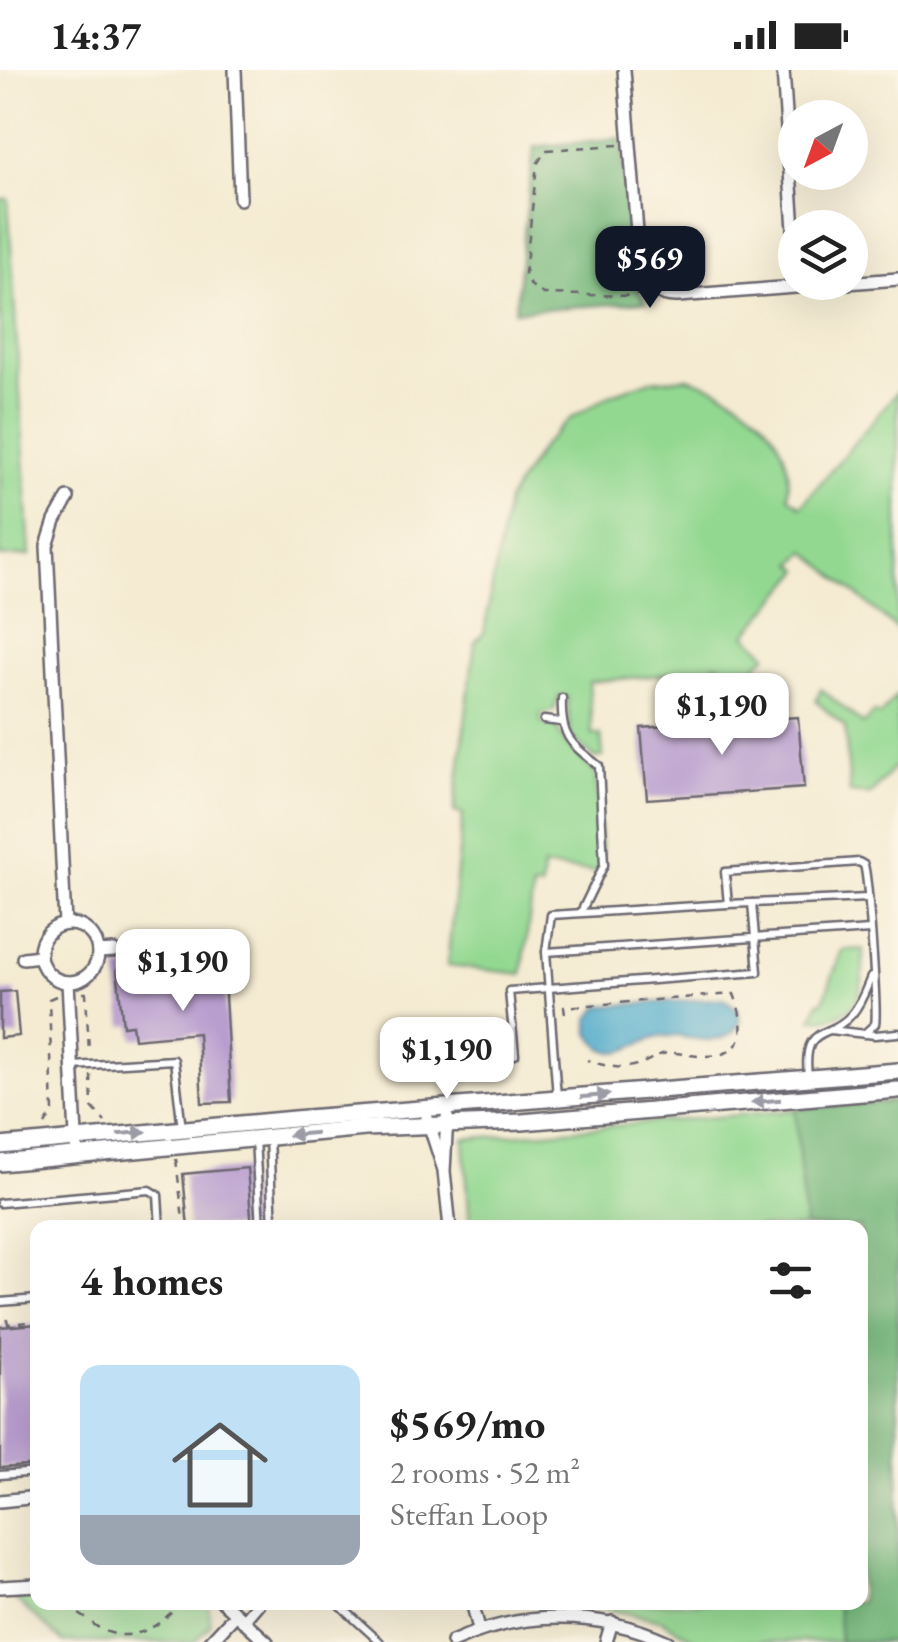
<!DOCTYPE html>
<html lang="en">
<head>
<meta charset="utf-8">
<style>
	body { margin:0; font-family:"EB Garamond",serif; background:#f2f2f2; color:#222; height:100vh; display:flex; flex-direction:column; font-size:38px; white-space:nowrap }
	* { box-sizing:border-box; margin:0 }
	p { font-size:32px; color:#767676 }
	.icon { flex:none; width:55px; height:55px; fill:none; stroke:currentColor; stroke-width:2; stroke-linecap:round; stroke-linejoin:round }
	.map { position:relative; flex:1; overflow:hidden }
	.drawer { position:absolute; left:30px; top:1150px; width:838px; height:390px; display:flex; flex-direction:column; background:#fff; border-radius:20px; box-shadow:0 10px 40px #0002 }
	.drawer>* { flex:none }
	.needle { width:65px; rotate:221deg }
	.controls { position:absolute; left:778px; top:30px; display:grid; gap:20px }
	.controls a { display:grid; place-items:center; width:90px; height:90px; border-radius:50%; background:#fff; box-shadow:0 10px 40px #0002; font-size:50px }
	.price { position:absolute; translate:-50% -85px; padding:0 22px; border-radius:20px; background:#fff; color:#222; font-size:32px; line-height:65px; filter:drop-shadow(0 2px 5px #0008) }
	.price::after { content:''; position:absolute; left:50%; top:60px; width:30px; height:22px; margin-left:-15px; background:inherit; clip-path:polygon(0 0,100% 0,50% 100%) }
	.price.active { background:#111827; color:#fff }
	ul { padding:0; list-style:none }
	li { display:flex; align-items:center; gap:30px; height:250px; padding:0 50px }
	li span { display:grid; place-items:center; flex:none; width:280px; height:200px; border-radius:20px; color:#555 }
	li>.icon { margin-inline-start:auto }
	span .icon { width:120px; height:120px; fill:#fffc; stroke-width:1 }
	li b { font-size:42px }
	h2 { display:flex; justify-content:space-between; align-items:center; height:120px; padding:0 50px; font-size:42px }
	.status { display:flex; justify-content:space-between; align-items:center; height:70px; padding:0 50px; background:#fff; direction:ltr }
	.status svg { height:28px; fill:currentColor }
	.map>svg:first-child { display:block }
	.green { fill:#93d891; stroke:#5a7d66; stroke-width:2.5 }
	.forest { fill:#76b87b; stroke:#4c6d5b; stroke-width:2.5 }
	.water { fill:#4ca9ca; stroke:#376682; stroke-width:2.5 }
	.building { fill:#b89dcf }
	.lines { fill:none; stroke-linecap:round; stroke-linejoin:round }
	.service-casing { stroke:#6c6870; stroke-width:11 }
	.minor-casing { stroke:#6c6870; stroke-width:16 }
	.tertiary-casing { stroke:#6c6870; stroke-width:20 }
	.path { stroke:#6c6870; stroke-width:2.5; stroke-dasharray:8 8; stroke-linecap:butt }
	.service { stroke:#fff; stroke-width:6 }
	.minor { stroke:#fff; stroke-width:11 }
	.tertiary { stroke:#fff; stroke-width:15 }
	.oneway { fill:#9c9ca7 }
</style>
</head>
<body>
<div class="status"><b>14:37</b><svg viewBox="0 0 49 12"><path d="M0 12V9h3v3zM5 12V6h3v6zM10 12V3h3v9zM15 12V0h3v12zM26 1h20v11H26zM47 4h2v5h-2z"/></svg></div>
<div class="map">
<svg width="898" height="1572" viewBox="0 0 898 1572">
	<rect width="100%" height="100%" fill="#fcf5e5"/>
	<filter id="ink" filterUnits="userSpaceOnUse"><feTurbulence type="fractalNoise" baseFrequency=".01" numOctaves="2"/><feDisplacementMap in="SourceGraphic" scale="20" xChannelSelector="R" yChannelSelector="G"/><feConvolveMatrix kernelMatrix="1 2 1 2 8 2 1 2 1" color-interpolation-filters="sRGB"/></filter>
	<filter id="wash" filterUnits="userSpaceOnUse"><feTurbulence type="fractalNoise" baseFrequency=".0048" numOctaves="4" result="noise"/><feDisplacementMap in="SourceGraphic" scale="40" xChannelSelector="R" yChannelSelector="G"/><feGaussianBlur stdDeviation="2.25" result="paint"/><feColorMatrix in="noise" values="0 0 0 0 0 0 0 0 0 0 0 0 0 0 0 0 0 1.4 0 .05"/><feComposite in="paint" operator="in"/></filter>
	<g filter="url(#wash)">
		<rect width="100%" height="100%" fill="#f4ebd2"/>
		<g class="green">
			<path d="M0,129H8L30,485L0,487Z"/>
			<path d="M688,308C742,324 796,362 788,426L801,436L898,321V560L806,481L794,494L801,500L746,565L767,584L755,598L721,600L720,594H714L713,600L589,612L592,665H601L603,687L594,688L571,666L567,626H559L554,640L540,645L541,652L556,657L567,675L595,703L602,786L598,802L543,797L541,818H533L522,904L447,896L463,744L454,742L475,572L484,563L507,431L543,375L570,349L610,325L648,311Z"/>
			<path d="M821,619L863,654L874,642L880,645L898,624V693L870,725L850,723L845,657L816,631Z"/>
			<path d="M863,879C865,921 860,949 812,949L819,932H823L842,880Z"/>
			<path d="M898,1031V1572H699L661,1550L577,1533L860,1532V1158L470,1157L464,1069Z"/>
			<path d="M37,1526L38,1532L208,1533L211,1554L194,1572H63L14,1528Z"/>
		</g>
		<g class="forest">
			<path d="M621,68L634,213L646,232L515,241L534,77Z"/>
			<path d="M898,1031V1572H840L837,1533L860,1532V1158L805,1157L795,1039Z"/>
		</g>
		<path class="water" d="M724,928L738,940L740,952C724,983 694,965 667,966C636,967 614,1004 589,962V949L601,936Z"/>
		<g id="blocks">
			<g class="building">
				<path d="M798,647L804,718L647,729L641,658Z"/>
				<path d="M223,890L231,1032L202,1033L198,963L134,969L132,955L123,956L117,899Z"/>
				<path d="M15,921L19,966L0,968V922Z"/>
				<path d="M247,1098L252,1158H188L183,1104Z"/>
				<path d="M38,1254V1395L0,1398V1257Z"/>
			</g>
		</g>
	</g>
	<g filter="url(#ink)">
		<use href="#blocks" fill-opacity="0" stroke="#6c6870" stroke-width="2.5"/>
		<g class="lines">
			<g class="service-casing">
				<g id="service">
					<path d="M562,628C560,667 570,673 599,696L604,795L581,842"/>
					<path d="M544,650L561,652"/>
					<path d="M728,834L868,828"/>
					<path d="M546,882L870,860"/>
					<path d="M830,960L875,965L898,963"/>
					<path d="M450,992L515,985L509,921L758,902L752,833"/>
					<path d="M73,996L174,990L182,1059"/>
					<path d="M808,1006C802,952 829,971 852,944C861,934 866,919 871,907"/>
					<path d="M557,1027L546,882L551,845L728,834L725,802L859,792L864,795C868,806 878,943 875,954L864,964"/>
					<path d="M269,1067L273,1158"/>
					<path d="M255,1069L260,1158"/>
					<path d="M0,1133L150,1120L158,1125L160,1158"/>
					<path d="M0,1232L38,1229"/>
					<path d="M0,1405L38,1402"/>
					<path d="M336,1532L380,1572"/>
				</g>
			</g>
			<g class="minor-casing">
				<g id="minor">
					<path d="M235,0L240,129"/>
					<path d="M624,0L640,199C649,216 658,227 678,226L898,209"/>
					<path d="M783,0L795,174"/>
					<path d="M65,854L47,476L55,451L68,428"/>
					<circle cx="69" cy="883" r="29"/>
					<path d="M98,882L114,881"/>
					<path d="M23,888L40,886"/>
					<path d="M68,912L77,1085"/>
					<path d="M447,1047L444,1101L450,1158"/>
					<path d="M427,1048L443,1097"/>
					<path d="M0,1431L38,1427"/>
					<path d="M0,1517L38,1515"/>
					<path d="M223,1532L267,1572"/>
					<path d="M472,1532L479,1559"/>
					<path d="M243,1551L259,1532"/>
					<path d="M210,1572L236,1544"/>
					<path d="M452,1572C522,1540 597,1540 668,1572"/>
					<path d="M606,1572L612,1552"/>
				</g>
			</g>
			<g class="tertiary-casing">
				<g id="tertiary">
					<path d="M0,1076L294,1049L898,1001"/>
					<path d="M0,1093L365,1058L522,1052L898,1020"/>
				</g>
			</g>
			<g class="path">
				<path d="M618,75L546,80L537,94L525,203L529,214L543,224L634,226L641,223"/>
				<path d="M83,923H86L89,982"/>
				<path d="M565,944L564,937L734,924C747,960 747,988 700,986C689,986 679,982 669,983C660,983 654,988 647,991C624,1002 609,997 587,990"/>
				<path d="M91,1005L92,1037L105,1052"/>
				<path d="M45,1055L53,1042L49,929L56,926"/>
				<path d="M176,1089L184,1158"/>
				<path d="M7,1249L8,1254L38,1251"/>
				<path d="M69,1532C73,1543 83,1545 92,1553C114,1571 141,1568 164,1549C174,1541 176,1535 190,1532"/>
			</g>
			<use href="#service" class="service"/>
			<use href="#minor" class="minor"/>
			<use href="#tertiary" class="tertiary"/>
		</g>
		<defs><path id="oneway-solid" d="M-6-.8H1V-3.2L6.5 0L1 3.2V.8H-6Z" transform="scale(2.5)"/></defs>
		<g class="oneway">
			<use href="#oneway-solid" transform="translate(595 1026) rotate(-5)"/>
			<use href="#oneway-solid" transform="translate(766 1031) rotate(175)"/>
			<use href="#oneway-solid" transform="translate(132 1063) rotate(-5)"/>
			<use href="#oneway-solid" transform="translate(302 1064) rotate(175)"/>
		</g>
	</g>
</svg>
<div class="controls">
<a><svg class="needle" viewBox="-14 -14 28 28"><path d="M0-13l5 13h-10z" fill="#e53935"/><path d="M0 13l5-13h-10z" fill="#767676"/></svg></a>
<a><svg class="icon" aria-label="layers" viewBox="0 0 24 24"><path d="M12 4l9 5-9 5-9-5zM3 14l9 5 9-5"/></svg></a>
</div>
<b class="price active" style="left:650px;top:241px">$569</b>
<b class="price" style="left:722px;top:688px">$1,190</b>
<b class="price" style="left:183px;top:944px">$1,190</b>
<b class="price" style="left:447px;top:1032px">$1,190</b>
<section class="drawer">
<h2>4 homes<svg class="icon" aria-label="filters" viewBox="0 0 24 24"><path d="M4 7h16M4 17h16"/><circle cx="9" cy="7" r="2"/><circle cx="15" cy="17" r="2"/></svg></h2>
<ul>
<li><span style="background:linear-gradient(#bfe0f5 75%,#9aa5b1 0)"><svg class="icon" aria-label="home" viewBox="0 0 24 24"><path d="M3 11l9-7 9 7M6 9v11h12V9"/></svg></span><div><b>$569/mo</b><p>2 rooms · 52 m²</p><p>Steffan Loop</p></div></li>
</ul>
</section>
</div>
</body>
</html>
